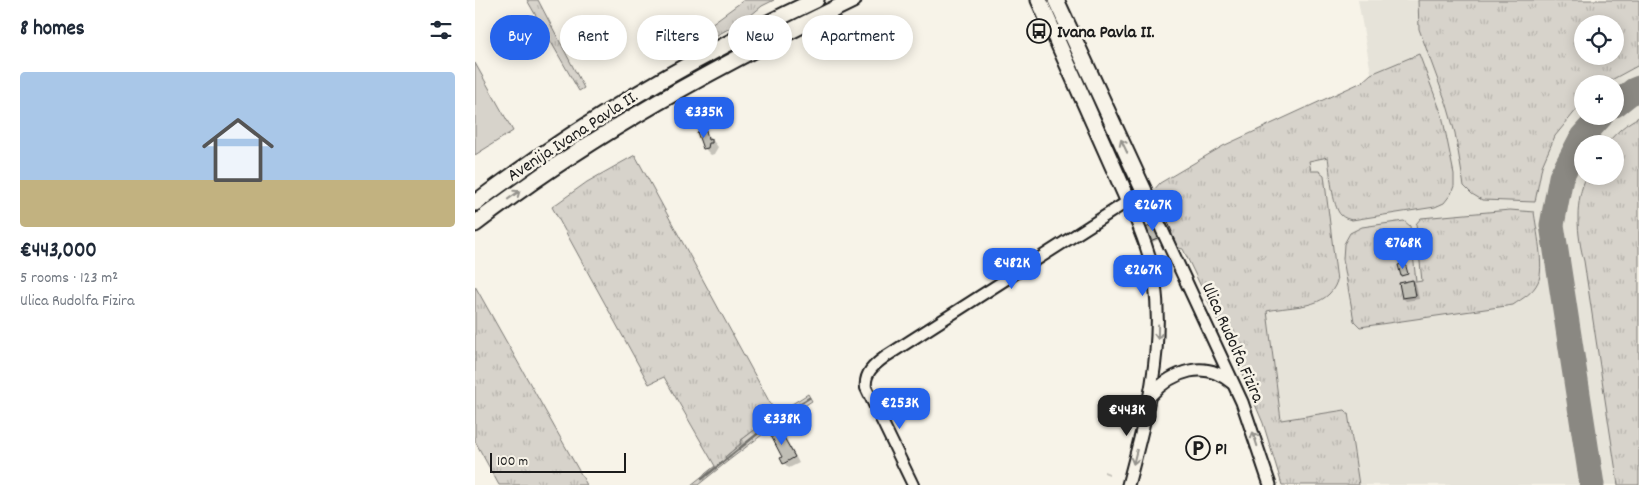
<!DOCTYPE html>
<html lang="en">
<head>
<meta charset="utf-8">
<style>
	body { margin:0; font-family:Dekko,sans-serif; background:#f6f6f7; color:#1f2937; height:100vh; display:flex; flex-direction:column; font-size:19px; white-space:nowrap }
	* { box-sizing:border-box; margin:0 }
	p { font-size:16px; color:#747a83 }
	.icon { flex:none; width:28px; height:28px; fill:none; stroke:currentColor; stroke-width:2; stroke-linecap:round; stroke-linejoin:round }
	.map { position:relative; flex:1; overflow:hidden }
	.side { display:flex; flex-direction:column; background:#fff; width:475px }
	.side>* { flex:none }
	.hud { position:absolute; left:15px; top:15px; width:475px; height:45px; display:flex; gap:10px }
	.controls { position:absolute; left:1099px; top:15px; display:grid; gap:10px }
	.controls a { display:grid; place-items:center; width:50px; height:50px; border-radius:50%; background:#fff; box-shadow:0 2px 12px #0003; font-size:25px }
	.scale { position:absolute; left:15px; bottom:12px; width:136px; box-sizing:border-box; padding-left:5px; border:2px solid #1c1c1c; border-top:0; font-size:14px; line-height:18px; white-space:nowrap; color:#1c1c1c; -webkit-text-stroke:4px #f7f3e8; paint-order:stroke }
	.price { position:absolute; translate:-50% -42px; padding:0 11px; border-radius:10px; background:#2563eb; color:#fff; font-size:16px; line-height:32px; filter:drop-shadow(0 1px 2px #0008) }
	.price::after { content:''; position:absolute; left:50%; top:30px; width:15px; height:11px; margin-left:-8px; background:inherit; clip-path:polygon(0 0,100% 0,50% 100%) }
	.price.active { background:#222; color:#fff }
	ul { padding:0; list-style:none }
	li { display:grid; align-content:center; gap:10px; height:265px; padding:0 20px }
	li span { display:grid; place-items:center; height:155px; border-radius:5px; color:#555 }
	li>.icon { margin-inline-start:auto }
	span .icon { width:90px; height:90px; fill:#fffc; stroke-width:1 }
	li b { font-size:21px }
	h2 { display:flex; justify-content:space-between; align-items:center; height:60px; padding:0 20px; font-size:21px }
	.tag { padding:0 18px; border-radius:22px; background:#fff; box-shadow:0 2px 12px #0003; font-size:18px; line-height:45px }
	.tag.active { background:#2563eb; color:#fff }
	main { display:flex; flex:1; min-height:0 }
	.map>svg:first-child { display:block }
	.built { fill:#e6e3d9; fill-rule:evenodd }
	.grass { fill:url(#grass-tufts); stroke:#7a7874; fill-rule:evenodd }
	.forest { fill:url(#forest-firs); stroke:#7a7874 }
	.garden { fill:#d7d3cb; stroke:#7a7874 }
	.shadow { fill:#0003 }
	.lines { fill:none; stroke-linecap:round; stroke-linejoin:round }
	.stream { stroke:#72716c; stroke-width:2.5 }
	.taxiway { stroke:#8a8882; stroke-width:25 }
	.building { fill:#c0beb5; stroke:#1c1c1c }
	.minor-casing { stroke:#1c1c1c; stroke-width:14 }
	.tertiary-casing { stroke:#1c1c1c; stroke-width:15 }
	.primary-casing { stroke:#1c1c1c; stroke-width:19 }
	.minor { stroke:#f7f3e8; stroke-width:10 }
	.tertiary { stroke:#f7f3e8; stroke-width:11 }
	.primary { stroke:#f7f3e8; stroke-width:15 }
	.oneway { stroke:#94928c }
	.labels { text-anchor:middle; stroke-width:5; stroke-linejoin:round; paint-order:stroke }
	.poi-label { font-size:18px; font-weight:bold; fill:#1c1c1c; stroke:#f7f3e8; text-anchor:start }
	.street-label { font-size:18px; fill:#1c1c1c; stroke:#f7f3e8 }
</style>
</head>
<body>
<main>
<section class="side">
<h2>8 homes<svg class="icon" aria-label="filters" viewBox="0 0 24 24"><path d="M4 7h16M4 17h16"/><circle cx="9" cy="7" r="2"/><circle cx="15" cy="17" r="2"/></svg></h2>
<ul>
<li><span style="background:linear-gradient(#a9c7e8 70%,#c2b280 0)"><svg class="icon" aria-label="home" viewBox="0 0 24 24"><path d="M3 11l9-7 9 7M6 9v11h12V9"/></svg></span><div><b>€443,000</b><p>5 rooms · 123 m²</p><p>Ulica Rudolfa Fizira</p></div></li>
</ul>
</section>
<div class="map">
<svg width="1164" height="485" viewBox="0 0 1164 485">
	<defs>
		<pattern id="grass-tufts" width="24" height="20" patternUnits="userSpaceOnUse" patternTransform="scale(1.25)"><rect width="24" height="20" fill="#d7d3cb"/><path d="M3 7l-1-3M5 7V3M7 7l1-3M15 17l-1-3M17 17v-4M19 17l1-3" fill="none" stroke="#b8b5ae"/></pattern>
		<pattern id="forest-firs" width="22" height="20" patternUnits="userSpaceOnUse" patternTransform="scale(1.25)"><rect width="22" height="20" fill="#d7d3cb"/><path d="M5 1l3.5 6h-7zM16 11l3.5 6h-7z" fill="#b8b5ae"/></pattern>
	</defs>
	<rect width="100%" height="100%" fill="#f7f3e8"/>
	<filter id="ink" filterUnits="userSpaceOnUse"><feTurbulence type="fractalNoise" baseFrequency=".02" numOctaves="2"/><feDisplacementMap in="SourceGraphic" scale="10" xChannelSelector="R" yChannelSelector="G"/><feConvolveMatrix kernelMatrix="1 2 1 2 8 2 1 2 1" color-interpolation-filters="sRGB"/></filter>
	<g filter="url(#ink)">
		<path class="built" d="M883,0H1164V485H810L782,389L695,182L898,84ZM1108,24H1140V56H1108ZM1108,84H1140V116H1108ZM1108,144H1140V176H1108Z"/>
		<g class="grass">
			<path d="M52,0H63L109,88L104,91Z"/>
			<path d="M269,0H299L287,6L270,20L220,47L208,24L227,27L236,24Z"/>
			<path d="M943,0H1164V65L1129,84H1108L1107,103L1080,136L1067,166L1060,202L1007,200L997,194L989,186L980,133L972,105L944,29ZM1108,24H1140V56H1108Z"/>
			<path d="M944,54L967,115L979,174V186L976,194L969,203L960,207L877,220C873,219 869,218 866,215C857,207 855,170 853,157L834,161L836,171H844L849,175L862,281C852,310 818,305 792,311L806,420L870,410L873,413L884,485H807L788,423L759,355L708,249L700,247L676,195L678,191L685,183L748,146L887,82L896,74Z"/>
			<path d="M1164,117V485H1143L1109,261C1102,236 1099,200 1112,176H1140V144H1132C1140,133 1152,123 1164,117Z"/>
			<path d="M160,155L301,414L265,441L266,443L250,457L253,461L223,485H216L240,466L189,377L174,384L77,207L112,182Z"/>
			<path d="M1035,210L1059,212C1061,227 1070,269 1063,282C1058,293 1048,298 1038,305L885,327L879,321L868,259L869,244L875,233L887,227L929,221L935,226L941,282L947,281L941,224L946,218Z"/>
			<path d="M0,286L112,485H24L0,441Z"/>
		</g>
		<path class="forest" d="M333,394L337,401L305,421L253,461L250,457L266,444L265,441L301,414Z"/>
		<path class="garden" d="M0,63L38,131L0,155Z"/>
		<g class="shadow">
			<path d="M231,132L243,147L239,154L236,155L229,148Z"/>
			<path d="M693,221L698,234L665,247L664,246L659,233Z"/>
			<path d="M938,281L941,284L944,299L931,301L928,298Z"/>
			<path d="M303,428L308,433L324,463L314,468L309,463Z"/>
			<path d="M629,471L634,473V475L629,473Z"/>
		</g>
		<g class="lines">
			<path class="stream" d="M227,479L302,418L334,398"/>
			<g class="taxiway">
				<path d="M1140,105L1159,90L1164,88"/>
				<path d="M1117,485L1077,225L1086,177L1107,137L1126,116"/>
			</g>
		</g>
		<g class="building">
			<path d="M231,130L233,140L237,139V143H234L233,148L228,149L222,132Z"/>
			<path d="M692,219L697,232L663,246L658,233Z"/>
			<path d="M930,263L933,274L926,276L923,265Z"/>
			<path d="M938,280L941,296L927,298L924,283Z"/>
			<path d="M303,427L320,457L308,464L305,458L307,457L294,432Z"/>
		</g>
		<g class="lines">
			<g class="minor-casing">
				<path id="minor" d="M438,485L391,388C389,373 399,365 410,357L669,191"/>
			</g>
			<g class="tertiary-casing">
				<g id="tertiary">
					<path d="M669,191L767,402L795,485"/>
					<path d="M676,395C698,371 730,359 757,383"/>
					<path d="M653,485C671,418 689,353 680,283C676,254 664,227 653,200"/>
				</g>
			</g>
			<g class="primary-casing">
				<g id="primary">
					<path d="M564,0L653,200"/>
					<path d="M581,0L669,191"/>
					<path d="M0,203C106,123 221,56 341,0"/>
					<path d="M0,224C116,134 246,64 378,0"/>
				</g>
			</g>
			<use href="#minor" class="minor"/>
			<use href="#tertiary" class="tertiary"/>
			<use href="#primary" class="primary"/>
		</g>
		<defs><path id="oneway-shaft" d="M-6 0H5M1.5-3L5.5 0L1.5 3" fill="none" stroke-width="1.6" stroke-linecap="round" stroke-linejoin="round" transform="scale(1.25)"/></defs>
		<g class="oneway">
			<use href="#oneway-shaft" transform="translate(649 146) rotate(-115)"/>
			<use href="#oneway-shaft" transform="translate(39 195) rotate(-36)"/>
			<use href="#oneway-shaft" transform="translate(683 332) rotate(91)"/>
			<use href="#oneway-shaft" transform="translate(780 439) rotate(-108)"/>
			<use href="#oneway-shaft" transform="translate(660 457) rotate(104)"/>
		</g>
	</g>
	<defs>
		<g id="bus-ring" transform="scale(1.25)"><circle r="9.5" fill="#f7f3e8" stroke="#1c1c1c" stroke-width="1.5"/><path d="M-5-6H5V4H4V6H2V4H-2V6H-4V4H-5ZM-3.5-4V0h7V-4ZM-3.5 1.2v1.5H-2V1.2ZM2 1.2v1.5H3.5V1.2Z" fill="#1c1c1c"/></g>
		<g id="parking-ring" transform="scale(1.25)"><circle r="9.5" fill="#f7f3e8" stroke="#1c1c1c" stroke-width="1.5"/><path d="M-3.5-5.5H1a3.5 3.5 0 0 1 0 7H-1V5.5H-3.5ZM-1-3.4V-.6H.8a1.4 1.4 0 0 0 0-2.8Z" fill="#1c1c1c"/></g>
	</defs>
	<g fill-rule="evenodd">
		<use href="#bus-ring" x="564" y="31"/>
		<use href="#parking-ring" x="723" y="448"/>
	</g>
	<g class="labels">
		<g class="poi-label">
			<text x="582" y="37">Ivana Pavla II.</text>
			<text x="740" y="454">P1</text>
		</g>
		<g class="street-label">
			<text transform="translate(97 135) rotate(-33)" y="6">Avenija Ivana Pavla II.</text>
			<text transform="translate(759 342) rotate(66)" y="6">Ulica Rudolfa Fizira</text>
		</g>
	</g>
</svg>
<div class="controls">
<a><svg class="icon" aria-label="locate" viewBox="0 0 24 24"><circle cx="12" cy="12" r="6"/><path d="M12 2v4M12 18v4M2 12h4M18 12h4"/></svg></a>
<a>+</a>
<a>−</a>
</div>
<div class="scale">100 m</div>
<b class="price" style="left:229px;top:139px">€335K</b>
<b class="price" style="left:678px;top:232px">€267K</b>
<b class="price" style="left:928px;top:270px">€768K</b>
<b class="price" style="left:537px;top:290px">€482K</b>
<b class="price" style="left:668px;top:297px">€267K</b>
<b class="price" style="left:425px;top:430px">€253K</b>
<b class="price active" style="left:652px;top:437px">€443K</b>
<b class="price" style="left:307px;top:446px">€338K</b>
<div class="hud">
<a class="tag active">Buy</a>
<a class="tag">Rent</a>
<a class="tag">Filters</a>
<a class="tag">New</a>
<a class="tag">Apartment</a>
</div>
</div>
</main>
</body>
</html>
